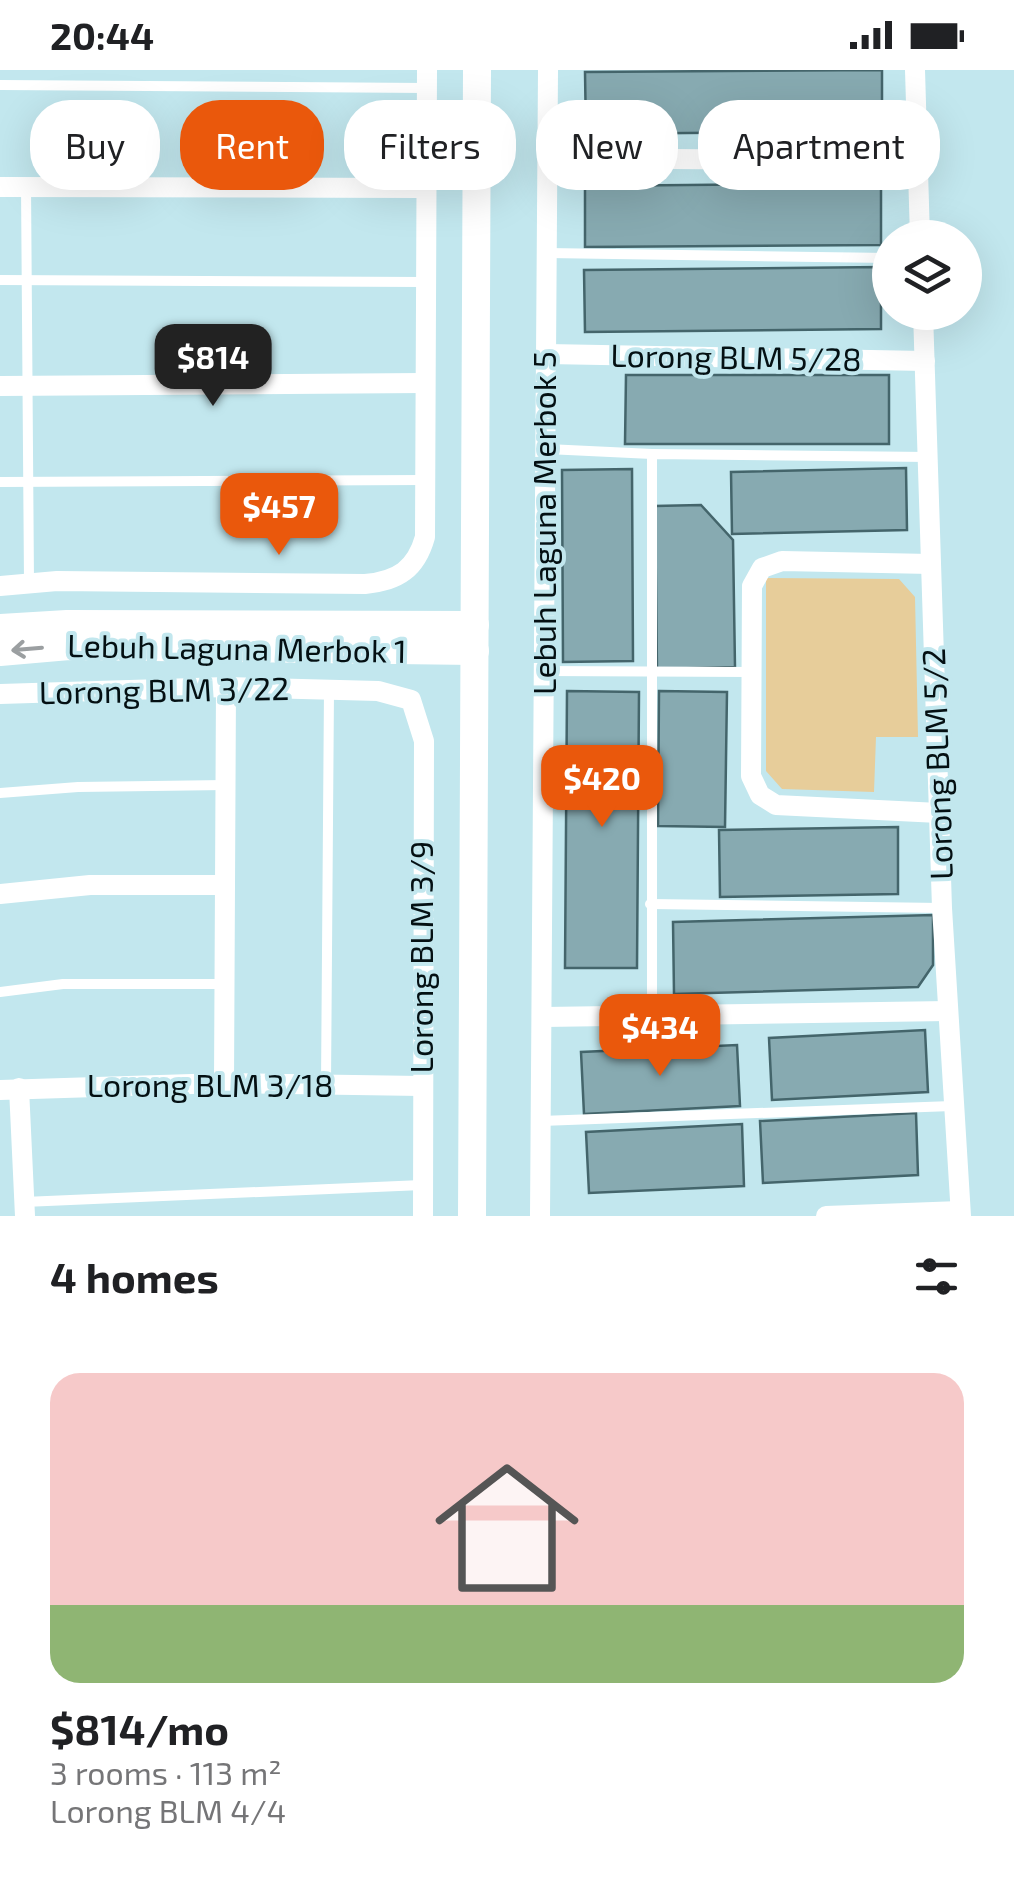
<!DOCTYPE html>
<html lang="en">
<head>
<meta charset="utf-8">
<style>
	body { margin:0; font-family:"Exo 2",sans-serif; background:#f6f6f6; color:#202124; height:100vh; display:flex; flex-direction:column; font-size:38px; white-space:nowrap }
	* { box-sizing:border-box; margin:0 }
	p { font-size:32px; color:#757577 }
	.icon { flex:none; width:55px; height:55px; fill:none; stroke:currentColor; stroke-width:2; stroke-linecap:round; stroke-linejoin:round }
	.map { position:relative; height:1146px; overflow:hidden }
	.panel { display:flex; flex-direction:column; background:#fff; flex:1 }
	.panel>* { flex:none }
	.banner { position:absolute; left:30px; top:30px; width:955px; height:90px; display:flex; gap:20px }
	.buttons { position:absolute; left:872px; top:150px; display:grid; gap:20px }
	.buttons a { display:grid; place-items:center; width:110px; height:110px; border-radius:50%; background:#fff; box-shadow:0 10px 40px #0002; font-size:50px }
	.price { position:absolute; translate:-50% -85px; padding:0 22px; border-radius:20px; background:#ea580c; color:#fff; font-size:32px; line-height:65px; filter:drop-shadow(0 2px 5px #0008) }
	.price::after { content:''; position:absolute; left:50%; top:60px; width:30px; height:22px; margin-left:-15px; background:inherit; clip-path:polygon(0 0,100% 0,50% 100%) }
	.price.active { background:#222; color:#fff }
	ul { padding:0; list-style:none }
	li { display:grid; align-content:center; gap:20px; height:530px; padding:0 50px }
	li span { display:grid; place-items:center; height:310px; border-radius:30px; color:#555 }
	li>.icon { margin-inline-start:auto }
	span .icon { width:180px; height:180px; fill:#fffc; stroke-width:1 }
	li b { font-size:42px }
	h2 { display:flex; justify-content:space-between; align-items:center; height:120px; padding:0 50px; font-size:42px }
	.chip { padding:0 35px; border-radius:40px; background:#fff; box-shadow:0 10px 40px #0002; font-size:35px; line-height:90px }
	.chip.active { background:#ea580c; color:#fff }
	.status { display:flex; justify-content:space-between; align-items:center; height:70px; padding:0 50px; background:#fff; direction:ltr }
	.status svg { height:28px; fill:currentColor }
	.map>svg:first-child { display:block }
	.green { fill:#e7cd9a }
	.building { fill:#87aab1; stroke:#44656b; stroke-width:2.5 }
	.lines { fill:none; stroke-linecap:round; stroke-linejoin:round }
	.service { stroke:#fff; stroke-width:10 }
	.minor { stroke:#fff; stroke-width:20 }
	.tertiary { stroke:#fff; stroke-width:28 }
	.oneway { stroke:#9b9fa1 }
	.labels { text-anchor:middle; stroke-width:8; stroke-linejoin:round; paint-order:stroke }
	.street-label { font-size:32px; fill:#041013; stroke:#c2e7ee }
</style>
</head>
<body>
<div class="status"><b>20:44</b><svg viewBox="0 0 49 12"><path d="M0 12V9h3v3zM5 12V6h3v6zM10 12V3h3v9zM15 12V0h3v12zM26 1h20v11H26zM47 4h2v5h-2z"/></svg></div>
<div class="map">
<svg width="1014" height="1146" viewBox="0 0 1014 1146">
	<rect width="100%" height="100%" fill="#c2e7ee"/>
	<path class="green" d="M766,508L899,509L915,527L918,667H876L874,722L782,719L766,701Z"/>
	<g class="building">
		<path d="M882,0V61L586,64L585,2Z"/>
		<path d="M881,113V175L585,177V116Z"/>
		<path d="M881,197V259L585,262L584,200Z"/>
		<path d="M626,305H889V374H625Z"/>
		<path d="M906,398L907,460L732,464L731,402Z"/>
		<path d="M632,399L633,591L563,592L562,400Z"/>
		<path d="M701,435L733,470L735,597L657,599L655,436Z"/>
		<path d="M567,621L639,622L637,898H565Z"/>
		<path d="M659,621L727,622L725,757L658,756Z"/>
		<path d="M898,757V824L720,827L719,760Z"/>
		<path d="M933,845V895L918,917L674,924L673,852Z"/>
		<path d="M925,960L928,1022L772,1030L769,968Z"/>
		<path d="M737,975L740,1036L584,1044L581,982Z"/>
		<path d="M916,1043L918,1105L763,1113L760,1051Z"/>
		<path d="M742,1054L744,1116L589,1123L586,1062Z"/>
	</g>
	<g class="lines">
		<g class="service">
			<path d="M0,15L426,18"/>
			<path d="M26,115L29,512"/>
			<path d="M547,183L890,188"/>
			<path d="M0,210L424,212"/>
			<path d="M547,379L652,384"/>
			<path d="M0,412L425,410"/>
			<path d="M544,601L751,602"/>
			<path d="M0,723L78,717L226,715"/>
			<path d="M650,834L941,838"/>
			<path d="M0,922L63,914H225"/>
			<path d="M652,945V384L929,387"/>
			<path d="M326,1014L329,620"/>
			<path d="M541,1051L952,1036"/>
			<path d="M24,1132L422,1115"/>
		</g>
		<g class="minor">
			<path d="M915,0L920,168"/>
			<path d="M547,88L917,91"/>
			<path d="M0,117L424,118"/>
			<path d="M923,242L942,838L961,1146"/>
			<path d="M547,284L925,291"/>
			<path d="M0,316L423,313"/>
			<path d="M931,494L782,491L762,498L752,516L751,706L760,725L776,735L939,743"/>
			<path d="M0,516L57,511L365,514C398,511 416,499 425,467L427,0"/>
			<path d="M0,624L226,617L378,621L411,630L424,671L423,1146"/>
			<path d="M0,824L90,815H225"/>
			<path d="M544,947L948,941"/>
			<path d="M224,1013L226,617"/>
			<path d="M19,1018L25,1146"/>
			<path d="M0,1020L224,1013L421,1016"/>
			<path d="M540,1146L548,0"/>
			<path d="M826,1146L960,1141"/>
		</g>
		<g class="tertiary">
			<path d="M0,558L67,554L475,555"/>
			<path d="M0,582L69,576L475,581"/>
			<path d="M472,1146L477,0"/>
		</g>
	</g>
	<defs><path id="oneway-shaft" d="M-6 0H5M1.5-3L5.5 0L1.5 3" fill="none" stroke-width="1.6" stroke-linecap="round" stroke-linejoin="round" transform="scale(2.5)"/></defs>
	<use class="oneway" href="#oneway-shaft" transform="translate(27 579) rotate(175)"/>
	<g class="labels">
		<g class="street-label">
			<text transform="translate(736 288) rotate(1)" y="11">Lorong BLM 5/28</text>
			<text transform="translate(545 453) rotate(-90)" y="11">Lebuh Laguna Merbok 5</text>
			<text transform="translate(237 579) rotate(1)" y="11">Lebuh Laguna Merbok 1</text>
			<text transform="translate(164 621) rotate(-1)" y="11">Lorong BLM 3/22</text>
			<text transform="translate(938 694) rotate(-92)" y="11">Lorong BLM 5/2</text>
			<text transform="translate(422 887) rotate(-90)" y="11">Lorong BLM 3/9</text>
			<text x="210" y="1027">Lorong BLM 3/18</text>
		</g>
	</g>
</svg>
<div class="buttons">
<a><svg class="icon" aria-label="layers" viewBox="0 0 24 24"><path d="M12 4l9 5-9 5-9-5zM3 14l9 5 9-5"/></svg></a>
</div>
<b class="price active" style="left:213px;top:339px">$814</b>
<b class="price" style="left:279px;top:488px">$457</b>
<b class="price" style="left:602px;top:760px">$420</b>
<b class="price" style="left:660px;top:1009px">$434</b>
<div class="banner">
<a class="chip">Buy</a>
<a class="chip active">Rent</a>
<a class="chip">Filters</a>
<a class="chip">New</a>
<a class="chip">Apartment</a>
</div>
</div>
<section class="panel">
<h2>4 homes<svg class="icon" aria-label="filters" viewBox="0 0 24 24"><path d="M4 7h16M4 17h16"/><circle cx="9" cy="7" r="2"/><circle cx="15" cy="17" r="2"/></svg></h2>
<ul>
<li><span style="background:linear-gradient(#f6c9c9 75%,#8fb573 0)"><svg class="icon" aria-label="home" viewBox="0 0 24 24"><path d="M3 11l9-7 9 7M6 9v11h12V9"/></svg></span><div><b>$814/mo</b><p>3 rooms · 113 m²</p><p>Lorong BLM 4/4</p></div></li>
</ul>
</section>
</body>
</html>
